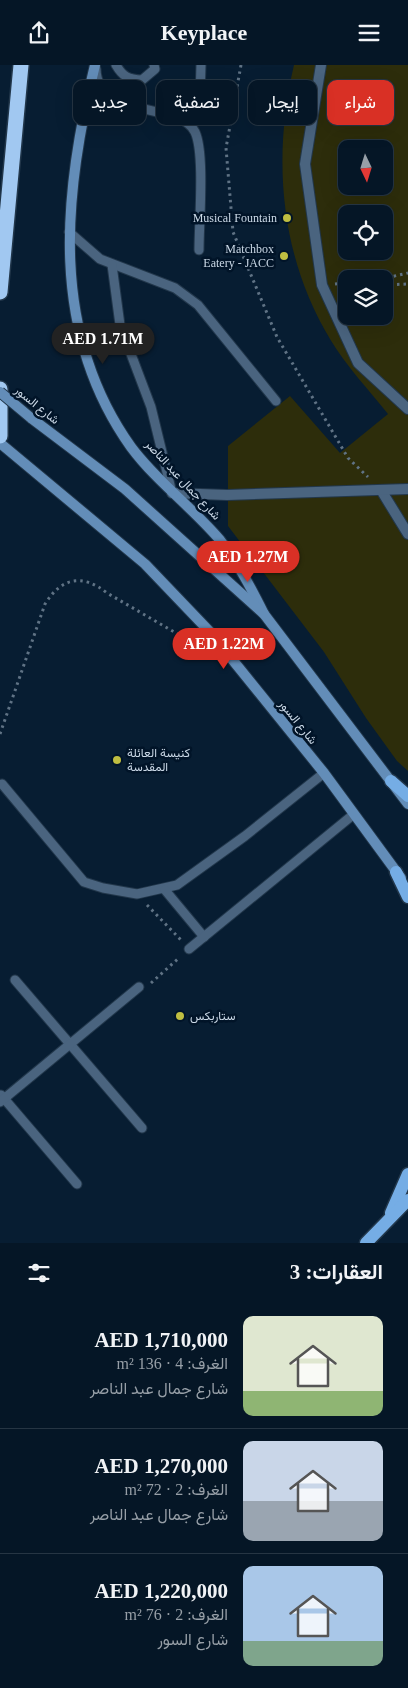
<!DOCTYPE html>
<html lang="ar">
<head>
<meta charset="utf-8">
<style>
	body { margin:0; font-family:"Times New Roman",Vazirmatn,serif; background:#0e1f2e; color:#f1f3f6; direction:rtl; height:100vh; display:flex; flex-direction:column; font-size:19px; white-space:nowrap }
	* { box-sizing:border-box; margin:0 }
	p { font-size:16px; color:#979fa7 }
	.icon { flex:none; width:28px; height:28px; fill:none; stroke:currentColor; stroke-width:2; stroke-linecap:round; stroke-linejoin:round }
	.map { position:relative; height:1178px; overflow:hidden; direction:ltr }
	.panel { display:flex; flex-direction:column; background:#051626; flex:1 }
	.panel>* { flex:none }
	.guide { position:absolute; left:15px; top:15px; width:379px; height:45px; direction:rtl; display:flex; gap:10px }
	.needle { width:32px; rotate:176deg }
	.fabs { position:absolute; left:338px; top:75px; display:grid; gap:10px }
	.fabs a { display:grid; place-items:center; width:55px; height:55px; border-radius:10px; background:#051626; box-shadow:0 5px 20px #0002,0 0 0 1px #263543; font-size:25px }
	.price { position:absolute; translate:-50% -42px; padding:0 11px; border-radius:18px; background:#d93025; color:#fff; font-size:16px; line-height:32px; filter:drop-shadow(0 1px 2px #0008) }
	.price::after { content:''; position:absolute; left:50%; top:30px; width:15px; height:11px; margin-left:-8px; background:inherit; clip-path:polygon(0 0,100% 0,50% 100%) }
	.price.active { background:#222; color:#fff }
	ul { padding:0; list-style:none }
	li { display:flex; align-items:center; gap:15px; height:125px; padding:0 25px }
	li+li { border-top:1px solid #263543 }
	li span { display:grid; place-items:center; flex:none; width:140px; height:100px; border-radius:10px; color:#555 }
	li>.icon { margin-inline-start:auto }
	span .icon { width:60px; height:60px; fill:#fffc; stroke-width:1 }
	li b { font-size:21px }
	h2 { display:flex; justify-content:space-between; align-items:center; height:60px; padding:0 25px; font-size:21px }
	.tag { padding:0 18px; border-radius:10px; background:#051626; box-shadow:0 5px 20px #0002,0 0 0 1px #263543; font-size:18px; line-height:45px }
	.tag.active { background:#d93025; color:#fff }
	header { display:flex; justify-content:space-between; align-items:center; height:65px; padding:0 25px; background:#051626; font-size:22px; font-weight:700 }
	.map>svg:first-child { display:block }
	.green { fill:#2d2d0b; fill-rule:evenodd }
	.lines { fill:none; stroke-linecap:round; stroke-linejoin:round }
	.lane-casing { stroke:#22374b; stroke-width:11 }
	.street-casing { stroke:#22374b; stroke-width:12 }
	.secondary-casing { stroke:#22374b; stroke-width:12 }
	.primary-casing { stroke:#22374b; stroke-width:15 }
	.highway-casing { stroke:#22374b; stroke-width:18 }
	.path { stroke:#607385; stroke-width:3; stroke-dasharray:2.5 4; stroke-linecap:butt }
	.lane { stroke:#4a647f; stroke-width:9 }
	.street { stroke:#4a647f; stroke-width:10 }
	.secondary { stroke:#638db8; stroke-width:10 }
	.primary { stroke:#75ade5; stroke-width:12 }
	.highway { stroke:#a1c8f1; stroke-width:15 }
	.secondary-bridge-casing { stroke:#22374b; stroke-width:12; stroke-linecap:butt }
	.secondary-bridge { stroke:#638db8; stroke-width:10 }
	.poi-dot { fill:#bfbe41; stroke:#011428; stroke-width:2 }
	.labels { text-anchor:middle; stroke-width:5; stroke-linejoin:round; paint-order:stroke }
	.poi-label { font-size:12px; fill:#cbd9e7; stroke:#011428; text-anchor:end }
	.street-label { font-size:12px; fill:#cbd9e7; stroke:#011428 }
</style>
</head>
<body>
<header><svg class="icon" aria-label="menu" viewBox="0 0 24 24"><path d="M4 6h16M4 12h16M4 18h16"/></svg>Keyplace<svg class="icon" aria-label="share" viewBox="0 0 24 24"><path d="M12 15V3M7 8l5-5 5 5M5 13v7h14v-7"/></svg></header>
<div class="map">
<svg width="408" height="1178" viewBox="0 0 408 1178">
	<rect width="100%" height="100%" fill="#071d32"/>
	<path class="green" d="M294,0H408V706L397,696L366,653L324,587L228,461V381L290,331L340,388L388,349C369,325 346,301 330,274C280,191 272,93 294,0ZM346,84H384V121H346ZM346,149H384V186H346ZM346,214H384V251H346Z"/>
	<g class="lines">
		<g class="lane-casing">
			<g id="lane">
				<path d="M116,0C123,12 128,14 142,15L155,4L154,0"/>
				<path d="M96,4C97,54 181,37 195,67C205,88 199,158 199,185"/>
				<path d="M200,32L201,0"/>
				<path d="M69,167L100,194L175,223L198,240L276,336"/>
				<path d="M112,200L120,260L151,342L172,428"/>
				<path d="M2,719L84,817L103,823L137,829L177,820L245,771L324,708"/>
				<path d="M165,825L204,872"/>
				<path d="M189,884L354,749"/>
				<path d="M15,915L142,1063"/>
				<path d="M1,1030L77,1119"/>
				<path d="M0,1037L139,922"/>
			</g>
		</g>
		<g class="street-casing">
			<g id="street">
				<path d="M321,0L305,99L322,220L358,298L408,344"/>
				<path d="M381,425L408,469"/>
				<path d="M172,428L227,430L408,424"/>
			</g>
		</g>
		<g class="secondary-casing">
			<g id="secondary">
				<path d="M95,0C63,129 49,267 131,382C157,417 192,442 220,475C238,498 251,523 264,549"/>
				<path d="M31,353L125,424L264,549L408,739"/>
				<path d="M0,378L145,499L210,567L324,708L401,813"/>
			</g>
		</g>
		<g class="primary-casing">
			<g id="primary">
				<path d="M391,716L408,731"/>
				<path d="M396,807L408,832"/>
				<path d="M391,1148L408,1109"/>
				<path d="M366,1178L408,1135"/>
			</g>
		</g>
		<g class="highway-casing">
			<g id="highway">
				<path d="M0,227L21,0"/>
				<path d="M0,324V371"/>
			</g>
		</g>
		<g class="path">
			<path d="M241,0L226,83L233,167L277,272L348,393L368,412"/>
			<path d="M381,214L408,208"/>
			<path d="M335,219L346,218"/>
			<path d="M384,220L408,219"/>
			<path d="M0,669L45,539C61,513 82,508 107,528L195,579L208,589"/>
			<path d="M147,840L181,875"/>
			<path d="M151,918L180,892"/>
		</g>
		<use href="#lane" class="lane"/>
		<use href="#street" class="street"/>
		<use href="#secondary" class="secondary"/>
		<use href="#primary" class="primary"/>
		<use href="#highway" class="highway"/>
		<g class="secondary-bridge-casing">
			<path id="secondary-bridge" d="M0,327L31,353"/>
		</g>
		<use href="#secondary-bridge" class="secondary-bridge"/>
	</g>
	<g class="poi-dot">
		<circle cx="287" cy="153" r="5"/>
		<circle cx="284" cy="191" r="5"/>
		<circle cx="117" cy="695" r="5"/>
		<circle cx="180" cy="951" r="5"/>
	</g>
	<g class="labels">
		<g class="poi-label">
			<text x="277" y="157">Musical Fountain</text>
			<text x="274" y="188">Matchbox<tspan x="274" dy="14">Eatery - JACC</tspan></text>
			<text x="127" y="692" text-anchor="start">كنيسة العائلة<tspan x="127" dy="14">المقدسة</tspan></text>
			<text x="190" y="955" text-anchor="start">ستاربكس</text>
		</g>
		<g class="street-label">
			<text transform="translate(37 340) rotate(39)" y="4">شارع السور</text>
			<text transform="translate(183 415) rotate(47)" y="4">شارع جمال عبد الناصر</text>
			<text transform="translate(298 657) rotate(51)" y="4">شارع السور</text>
		</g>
	</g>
</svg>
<div class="fabs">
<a><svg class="needle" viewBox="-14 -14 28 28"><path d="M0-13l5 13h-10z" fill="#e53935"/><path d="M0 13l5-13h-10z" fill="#979fa7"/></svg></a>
<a><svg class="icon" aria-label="locate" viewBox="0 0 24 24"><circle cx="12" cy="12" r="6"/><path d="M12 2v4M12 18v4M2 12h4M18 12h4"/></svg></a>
<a><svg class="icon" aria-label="layers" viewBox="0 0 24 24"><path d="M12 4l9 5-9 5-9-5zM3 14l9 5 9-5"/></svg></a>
</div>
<b class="price active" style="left:103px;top:300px">AED 1.71M</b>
<b class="price" style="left:248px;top:518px">AED 1.27M</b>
<b class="price" style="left:224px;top:605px">AED 1.22M</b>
<div class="guide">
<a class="tag active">شراء</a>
<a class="tag">إيجار</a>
<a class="tag">تصفية</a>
<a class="tag">جديد</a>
</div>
</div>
<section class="panel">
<h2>العقارات: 3<svg class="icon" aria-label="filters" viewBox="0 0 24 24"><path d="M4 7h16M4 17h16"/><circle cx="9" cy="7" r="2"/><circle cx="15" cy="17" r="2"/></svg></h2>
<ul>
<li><span style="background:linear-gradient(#dfe7d0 75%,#8fb573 0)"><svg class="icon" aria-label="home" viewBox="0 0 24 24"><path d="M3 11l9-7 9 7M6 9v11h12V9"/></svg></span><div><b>AED 1,710,000</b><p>الغرف: 4 · 136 m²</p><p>شارع جمال عبد الناصر</p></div></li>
<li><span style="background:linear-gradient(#c9d6e8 60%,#9aa5b1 0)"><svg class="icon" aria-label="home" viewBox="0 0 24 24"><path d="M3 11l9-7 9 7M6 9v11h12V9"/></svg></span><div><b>AED 1,270,000</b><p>الغرف: 2 · 72 m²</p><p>شارع جمال عبد الناصر</p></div></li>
<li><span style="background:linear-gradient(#a9c7e8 75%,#7fa58c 0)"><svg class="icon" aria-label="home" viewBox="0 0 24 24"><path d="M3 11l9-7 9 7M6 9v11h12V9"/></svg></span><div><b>AED 1,220,000</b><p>الغرف: 2 · 76 m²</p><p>شارع السور</p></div></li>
</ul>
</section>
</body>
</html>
